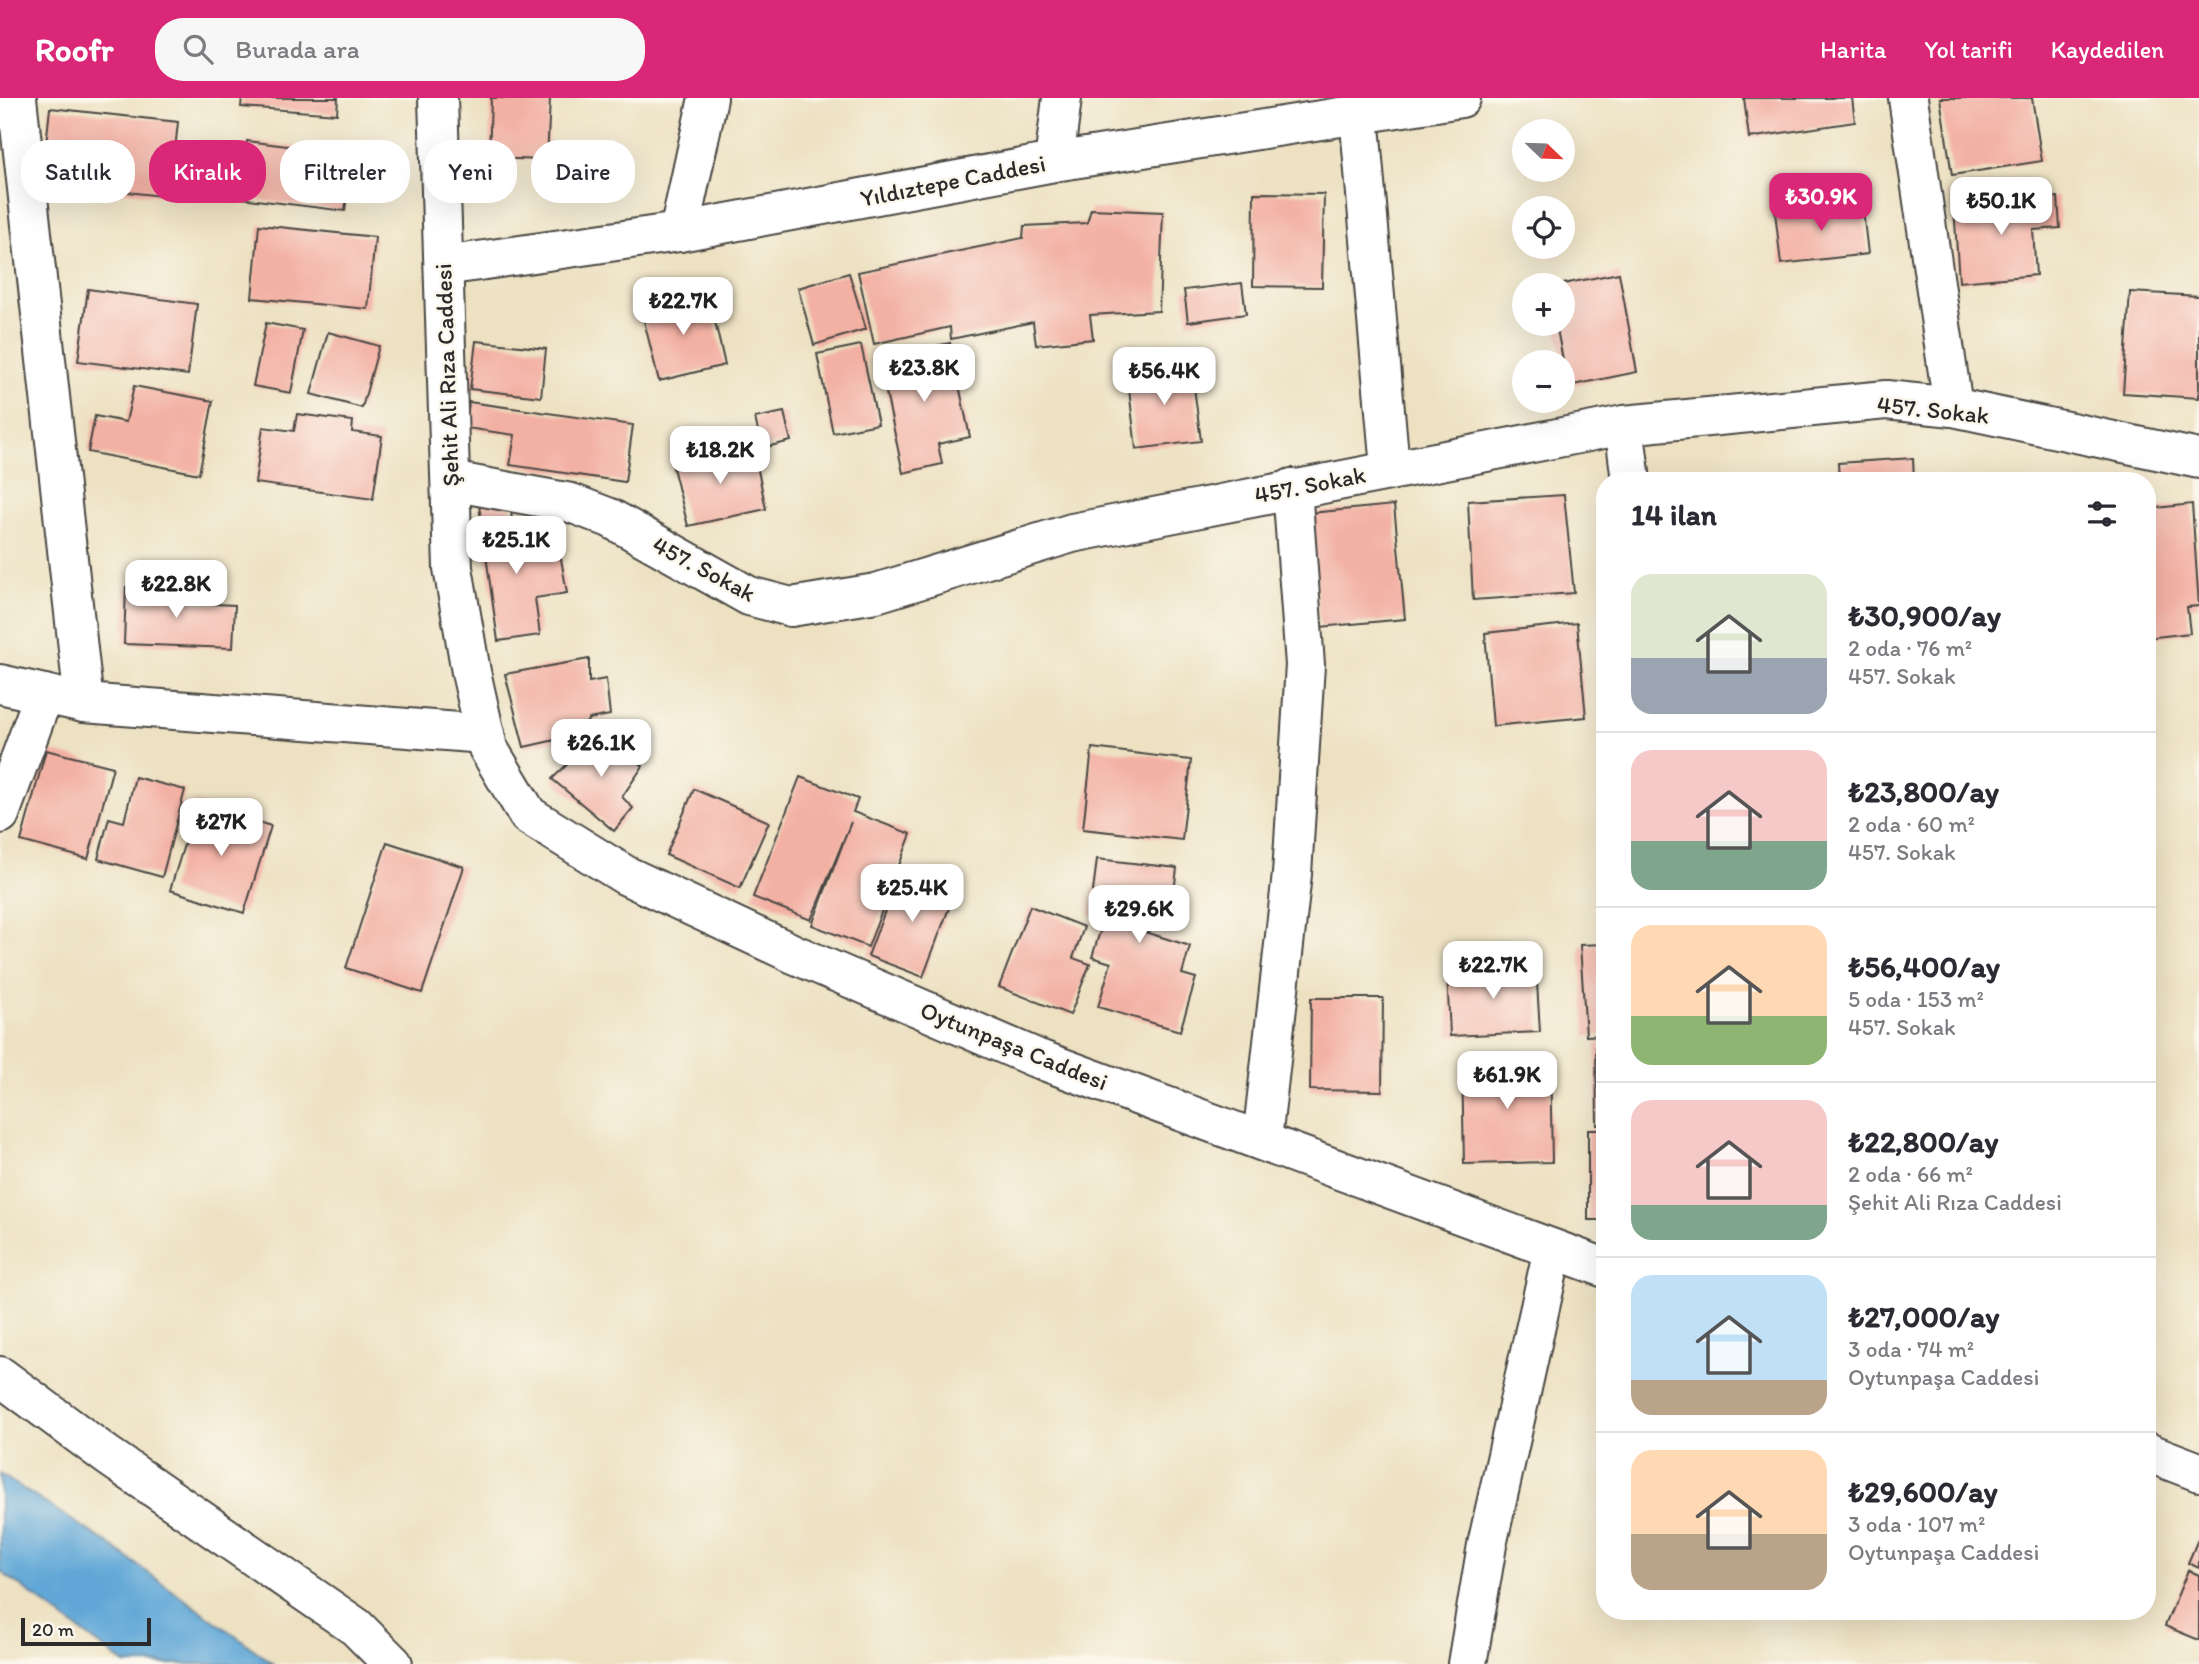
<!DOCTYPE html>
<html lang="tr">
<head>
<meta charset="utf-8">
<style>
	body { margin:0; font-family:Itim,sans-serif; background:#f7f7f7; color:#2b2b33; height:100vh; display:flex; flex-direction:column; font-size:26px; white-space:nowrap }
	* { box-sizing:border-box; margin:0 }
	p { font-size:23px; color:#7c7c81 }
	.icon { flex:none; width:38px; height:38px; fill:none; stroke:currentColor; stroke-width:2; stroke-linecap:round; stroke-linejoin:round }
	.map { position:relative; flex:1; overflow:hidden }
	.drawer { position:absolute; left:1596px; top:374px; width:560px; height:1148px; display:flex; flex-direction:column; background:#fff; border-radius:28px; box-shadow:0 7px 28px #0002 }
	.drawer>* { flex:none }
	.guide { position:absolute; left:21px; top:42px; width:665px; height:63px; display:flex; gap:14px }
	.needle { width:46px; rotate:113deg }
	.fabs { position:absolute; left:1512px; top:21px; display:grid; gap:14px }
	.fabs a { display:grid; place-items:center; width:63px; height:63px; border-radius:50%; background:#fff; box-shadow:0 7px 28px #0002; font-size:35px }
	.scale { position:absolute; left:21px; bottom:18px; width:130px; box-sizing:border-box; padding-left:7px; border:4px solid #2b2b2b; border-top:0; font-size:19px; line-height:24px; white-space:nowrap; color:#2b2b2b; -webkit-text-stroke:5px #fbf7ec; paint-order:stroke }
	.price { position:absolute; translate:-50% -60px; padding:0 16px; border-radius:14px; background:#fff; color:#222; font-size:23px; line-height:46px; filter:drop-shadow(0 2px 4px #0008) }
	.price::after { content:''; position:absolute; left:50%; top:42px; width:21px; height:16px; margin-left:-10px; background:inherit; clip-path:polygon(0 0,100% 0,50% 100%) }
	.price.current { background:#db2777; color:#fff }
	ul { padding:0; list-style:none }
	li { display:flex; align-items:center; gap:21px; height:175px; padding:0 35px }
	li+li { border-top:2px solid #e1e1e2 }
	li span { display:grid; place-items:center; flex:none; width:196px; height:140px; border-radius:21px; color:#555 }
	li>.icon { margin-inline-start:auto }
	span .icon { width:84px; height:84px; fill:#fffc; stroke-width:1 }
	li b { font-size:30px }
	h2 { display:flex; justify-content:space-between; align-items:center; height:84px; padding:0 35px; font-size:30px }
	.pill { padding:0 24px; border-radius:28px; background:#fff; box-shadow:0 7px 28px #0002; font-size:24px; line-height:63px }
	.pill.current { background:#db2777; color:#fff }
	header { display:flex; align-items:center; gap:42px; box-sizing:border-box; height:98px; padding:0 35px; background:#db2777; color:#fff }
	header strong { font-size:33px }
	nav { display:flex; gap:38px; margin-inline-start:auto; font-size:24px }
	.search { width:490px; height:63px; background:#f7f7f7; display:flex; align-items:center; gap:18px; box-sizing:border-box; padding:0 24px; border-radius:28px; color:#7c7c81; font-size:26px }
	.map>svg:first-child { display:block }
	.water { fill:#61a7d7; stroke:#466981; stroke-width:2 }
	.building { fill:#f3b1a4 }
	.lines { fill:none; stroke-linecap:round; stroke-linejoin:round }
	.minor-casing { stroke:#484642; stroke-width:42 }
	.tertiary-casing { stroke:#484642; stroke-width:42 }
	.minor { stroke:#fff; stroke-width:38 }
	.tertiary { stroke:#fff; stroke-width:38 }
	.labels { text-anchor:middle; stroke-width:5; stroke-linejoin:round; paint-order:stroke }
	.street-label { font-size:24px; fill:#2b2b2b; stroke:#fbf7ec }
</style>
</head>
<body>
<header>
<strong>Roofr</strong>
<div class="search"><svg class="icon" aria-label="search" viewBox="0 0 24 24"><circle cx="10" cy="10" r="6"/><path d="M15 15l6 6"/></svg>Burada ara</div>
<nav><a>Harita</a><a>Yol tarifi</a><a>Kaydedilen</a></nav>
</header>
<div class="map">
<svg width="2199" height="1566" viewBox="0 0 2199 1566">
	<rect width="100%" height="100%" fill="#fbf7ec"/>
	<filter id="ink" filterUnits="userSpaceOnUse"><feTurbulence type="fractalNoise" baseFrequency=".0143" numOctaves="2"/><feDisplacementMap in="SourceGraphic" scale="14" xChannelSelector="R" yChannelSelector="G"/><feConvolveMatrix kernelMatrix="1 2 1 2 8 2 1 2 1" color-interpolation-filters="sRGB"/></filter>
	<filter id="wash" filterUnits="userSpaceOnUse"><feTurbulence type="fractalNoise" baseFrequency=".00686" numOctaves="4" result="noise"/><feDisplacementMap in="SourceGraphic" scale="28" xChannelSelector="R" yChannelSelector="G"/><feGaussianBlur stdDeviation="1.57" result="paint"/><feColorMatrix in="noise" values="0 0 0 0 0 0 0 0 0 0 0 0 0 0 0 0 0 1.4 0 .05"/><feComposite in="paint" operator="in"/></filter>
	<g filter="url(#wash)">
		<rect width="100%" height="100%" fill="#ede1c2"/>
		<path class="water" d="M0,1376L103,1442L274,1566H125L0,1473Z"/>
		<g id="blocks">
			<g class="building">
				<path d="M242,0H338L337,16L241,9Z"/>
				<path d="M491,0H550L547,62L489,60Z"/>
				<path d="M1744,0H1852L1855,24L1749,40Z"/>
				<path d="M1940,0H2032L2042,63L1952,77Z"/>
				<path d="M50,10L178,24L170,99L42,84Z"/>
				<path d="M247,43L352,56L345,113L240,100Z"/>
				<path d="M1254,95L1324,96L1322,189L1253,188Z"/>
				<path d="M2058,99L2060,130L2033,132L2036,177L1959,184L1954,108Z"/>
				<path d="M1862,104L1868,156L1781,166L1775,114Z"/>
				<path d="M1091,111L1163,114L1159,213L1090,217L1093,241L1036,247L1033,224L951,241L950,229L874,246L858,174L1023,140L1024,128L1087,125Z"/>
				<path d="M259,127L375,139L368,211L252,200Z"/>
				<path d="M849,175L866,231L814,247L798,190Z"/>
				<path d="M1619,175L1637,274L1568,288L1556,226H1563V186Z"/>
				<path d="M1242,185L1246,216L1188,224L1184,192Z"/>
				<path d="M88,191L197,206L188,277L78,263Z"/>
				<path d="M708,194L725,267L659,283L641,211Z"/>
				<path d="M2130,194L2199,198V300L2123,295Z"/>
				<path d="M266,225L303,232L291,295L253,288Z"/>
				<path d="M328,234L379,248L362,310L311,296Z"/>
				<path d="M476,243L546,251L541,299L470,291Z"/>
				<path d="M950,245L970,339L938,346L942,366L903,375L879,261Z"/>
				<path d="M861,247L878,326L833,335L817,256Z"/>
				<path d="M1191,266L1201,343L1136,351L1127,274Z"/>
				<path d="M134,288L213,303L199,376L88,354L95,318L126,324Z"/>
				<path d="M469,304L633,327L625,384L510,367L515,337L466,330Z"/>
				<path d="M784,314L791,343L762,350L755,320Z"/>
				<path d="M297,316L353,323L352,334L382,338L373,401L255,385L263,329L294,333Z"/>
				<path d="M753,348L766,411L688,428L672,366Z"/>
				<path d="M1913,360L1914,383H1839L1838,365Z"/>
				<path d="M1564,397L1574,495L1473,502L1468,403Z"/>
				<path d="M510,403L516,461L560,455L567,495L535,500L540,537L498,543L479,407Z"/>
				<path d="M2192,406L2199,508L2187,509L2190,535L2147,540V411Z"/>
				<path d="M1394,407L1405,521L1320,529L1310,415Z"/>
				<path d="M126,489L196,492L195,505L235,507L233,550L124,546Z"/>
				<path d="M1577,525L1586,619L1493,628L1485,535Z"/>
				<path d="M589,561V584L606,581L610,617L589,621L577,637L524,649L505,576Z"/>
				<path d="M603,632L643,668L622,699L633,710L614,733L552,681Z"/>
				<path d="M1092,650L1191,662L1182,742L1083,731Z"/>
				<path d="M46,652L113,669L88,761L21,743Z"/>
				<path d="M135,679L185,692L162,779L98,761L109,720L124,724Z"/>
				<path d="M800,679L858,701L853,714L911,736L868,849L812,827L851,724L811,822L753,799Z"/>
				<path d="M694,691L769,724L740,790L666,757Z"/>
				<path d="M197,705L271,728L244,815L170,792Z"/>
				<path d="M387,744L464,769L422,895L346,870Z"/>
				<path d="M1097,761L1177,770L1172,810L1132,806L1129,829L1190,848L1182,876L1196,880L1180,933L1098,909L1111,865L1092,859L1104,821L1090,818Z"/>
				<path d="M900,773L955,794L923,879L868,858Z"/>
				<path d="M1030,808L1084,829L1073,860L1090,866L1070,917L999,889Z"/>
				<path d="M1605,846V937L1586,938L1580,847Z"/>
				<path d="M1536,868L1540,934L1450,938L1447,873Z"/>
				<path d="M1311,900H1383L1382,993L1310,992Z"/>
				<path d="M1596,945H1605V1027H1597Z"/>
				<path d="M1550,961L1552,1064L1464,1066L1462,962Z"/>
				<rect x="1588" y="1032" width="17" height="90"/>
				<path d="M2199,1439V1470L2188,1465Z"/>
				<path d="M2188,1472L2199,1477V1542L2165,1528Z"/>
			</g>
		</g>
	</g>
	<g filter="url(#ink)">
		<use href="#blocks" fill-opacity="0" stroke="#484642" stroke-width="2"/>
		<g class="lines">
			<g class="minor-casing">
				<g id="minor">
					<path d="M17,0L84,605"/>
					<path d="M1908,0L1953,309"/>
					<path d="M1359,16L1390,370"/>
					<path d="M1054,64L1062,0"/>
					<path d="M679,134L708,0"/>
					<path d="M1624,327L1631,383"/>
					<path d="M451,383L571,405L610,420L749,498L791,509L876,495L1072,435L1624,327L1886,302L1953,309L2199,361"/>
					<path d="M0,586L84,605L485,636"/>
					<path d="M0,716L44,596"/>
					<path d="M1262,1042L1292,776L1305,567L1292,390"/>
					<path d="M0,1278L108,1358L356,1529L393,1566"/>
					<path d="M1467,1566L1487,1447L1553,1151"/>
				</g>
			</g>
			<g class="tertiary-casing">
				<g id="tertiary">
					<path d="M438,0L453,470L471,574L488,650L528,717L625,777L794,856L1036,960L1605,1170"/>
					<path d="M444,168L679,134L1054,64L1461,0"/>
					<path d="M2147,1354L2199,1374"/>
				</g>
			</g>
			<use href="#minor" class="minor"/>
			<use href="#tertiary" class="tertiary"/>
		</g>
	</g>
	<g class="labels">
		<g class="street-label">
			<text transform="translate(953 83) rotate(-11)" y="8">Yıldıztepe Caddesi</text>
			<text transform="translate(447 277) rotate(-92)" y="8">Şehit Ali Rıza Caddesi</text>
			<text transform="translate(1933 312) rotate(6)" y="8">457. Sokak</text>
			<text transform="translate(1310 387) rotate(-11)" y="8">457. Sokak</text>
			<text transform="translate(704 471) rotate(28)" y="8">457. Sokak</text>
			<text transform="translate(1014 948) rotate(22)" y="8">Oytunpaşa Caddesi</text>
		</g>
	</g>
</svg>
<div class="fabs">
<a><svg class="needle" viewBox="-14 -14 28 28"><path d="M0-13l5 13h-10z" fill="#e53935"/><path d="M0 13l5-13h-10z" fill="#7c7c81"/></svg></a>
<a><svg class="icon" aria-label="locate" viewBox="0 0 24 24"><circle cx="12" cy="12" r="6"/><path d="M12 2v4M12 18v4M2 12h4M18 12h4"/></svg></a>
<a>+</a>
<a>−</a>
</div>
<div class="scale">20 m</div>
<b class="price current" style="left:1821px;top:135px">₺30.9K</b>
<b class="price" style="left:2001px;top:139px">₺50.1K</b>
<b class="price" style="left:683px;top:239px">₺22.7K</b>
<b class="price" style="left:924px;top:306px">₺23.8K</b>
<b class="price" style="left:1164px;top:309px">₺56.4K</b>
<b class="price" style="left:720px;top:388px">₺18.2K</b>
<b class="price" style="left:516px;top:478px">₺25.1K</b>
<b class="price" style="left:176px;top:522px">₺22.8K</b>
<b class="price" style="left:601px;top:681px">₺26.1K</b>
<b class="price" style="left:221px;top:760px">₺27K</b>
<b class="price" style="left:912px;top:826px">₺25.4K</b>
<b class="price" style="left:1139px;top:847px">₺29.6K</b>
<b class="price" style="left:1493px;top:903px">₺22.7K</b>
<b class="price" style="left:1507px;top:1013px">₺61.9K</b>
<div class="guide">
<a class="pill">Satılık</a>
<a class="pill current">Kiralık</a>
<a class="pill">Filtreler</a>
<a class="pill">Yeni</a>
<a class="pill">Daire</a>
</div>
<section class="drawer">
<h2>14 ilan<svg class="icon" aria-label="filters" viewBox="0 0 24 24"><path d="M4 7h16M4 17h16"/><circle cx="9" cy="7" r="2"/><circle cx="15" cy="17" r="2"/></svg></h2>
<ul>
<li><span style="background:linear-gradient(#dfe7d0 60%,#9aa5b1 0)"><svg class="icon" aria-label="home" viewBox="0 0 24 24"><path d="M3 11l9-7 9 7M6 9v11h12V9"/></svg></span><div><b>₺30,900/ay</b><p>2 oda · 76 m²</p><p>457. Sokak</p></div></li>
<li><span style="background:linear-gradient(#f6c9c9 65%,#7fa58c 0)"><svg class="icon" aria-label="home" viewBox="0 0 24 24"><path d="M3 11l9-7 9 7M6 9v11h12V9"/></svg></span><div><b>₺23,800/ay</b><p>2 oda · 60 m²</p><p>457. Sokak</p></div></li>
<li><span style="background:linear-gradient(#ffd9b3 65%,#8fb573 0)"><svg class="icon" aria-label="home" viewBox="0 0 24 24"><path d="M3 11l9-7 9 7M6 9v11h12V9"/></svg></span><div><b>₺56,400/ay</b><p>5 oda · 153 m²</p><p>457. Sokak</p></div></li>
<li><span style="background:linear-gradient(#f6c9c9 75%,#7fa58c 0)"><svg class="icon" aria-label="home" viewBox="0 0 24 24"><path d="M3 11l9-7 9 7M6 9v11h12V9"/></svg></span><div><b>₺22,800/ay</b><p>2 oda · 66 m²</p><p>Şehit Ali Rıza Caddesi</p></div></li>
<li><span style="background:linear-gradient(#bfe0f5 75%,#b9a48a 0)"><svg class="icon" aria-label="home" viewBox="0 0 24 24"><path d="M3 11l9-7 9 7M6 9v11h12V9"/></svg></span><div><b>₺27,000/ay</b><p>3 oda · 74 m²</p><p>Oytunpaşa Caddesi</p></div></li>
<li><span style="background:linear-gradient(#ffd9b3 60%,#b9a48a 0)"><svg class="icon" aria-label="home" viewBox="0 0 24 24"><path d="M3 11l9-7 9 7M6 9v11h12V9"/></svg></span><div><b>₺29,600/ay</b><p>3 oda · 107 m²</p><p>Oytunpaşa Caddesi</p></div></li>
</ul>
</section>
</div>
</body>
</html>
